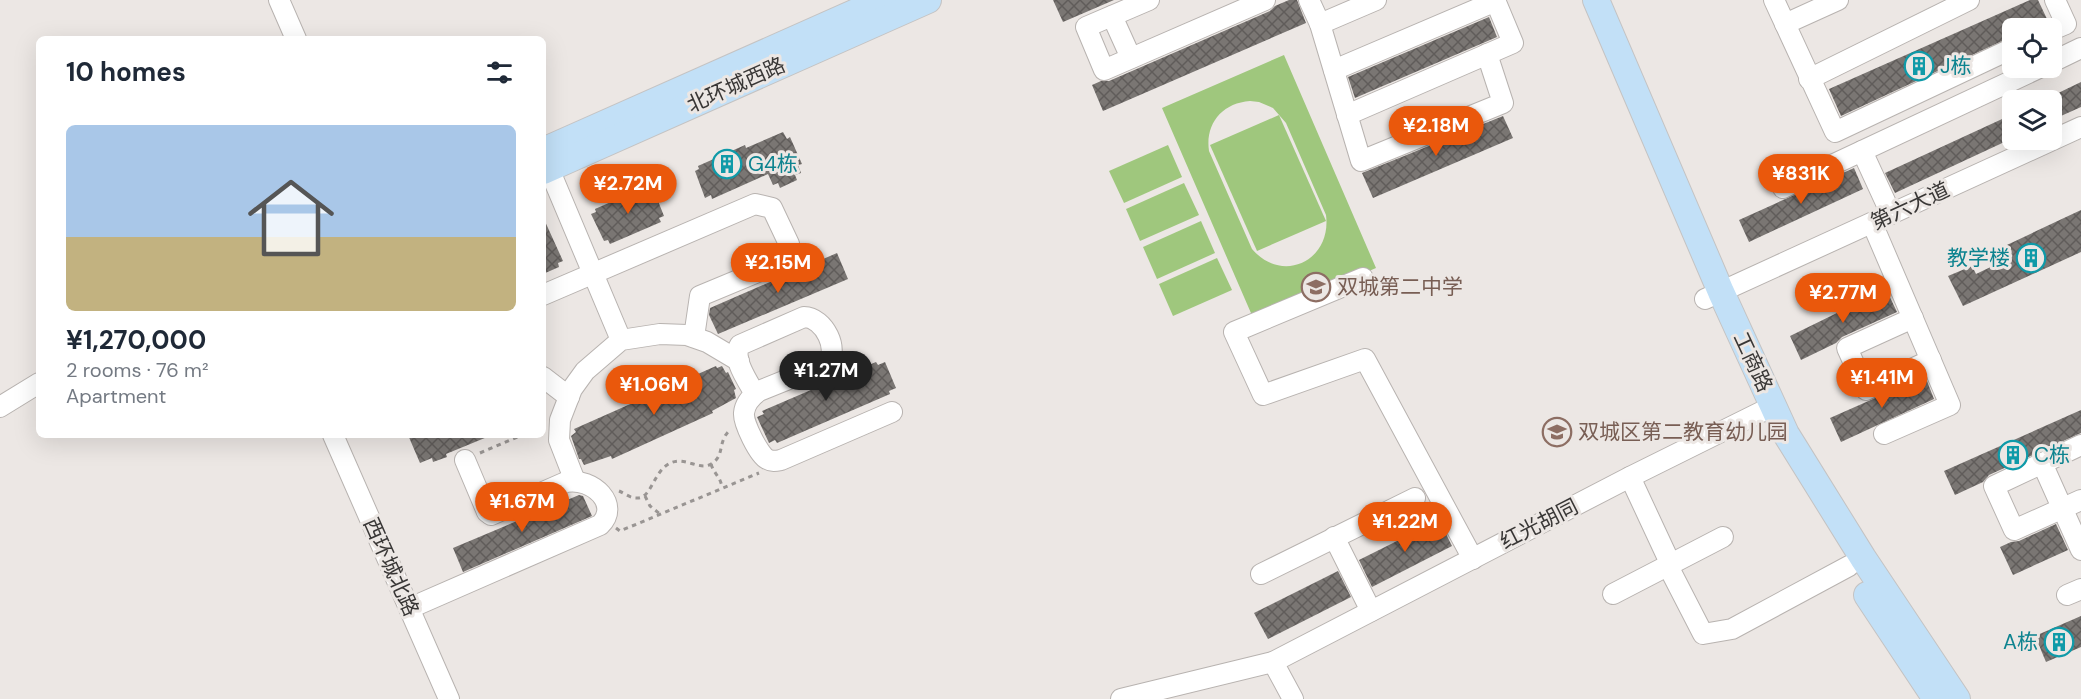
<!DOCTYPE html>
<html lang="en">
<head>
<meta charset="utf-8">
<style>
	body { margin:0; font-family:"DM Sans","Noto Sans SC",sans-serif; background:#f6f6f7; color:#1f2937; height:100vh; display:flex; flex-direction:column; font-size:22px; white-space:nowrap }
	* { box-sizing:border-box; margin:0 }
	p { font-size:20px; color:#747a83 }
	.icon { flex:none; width:33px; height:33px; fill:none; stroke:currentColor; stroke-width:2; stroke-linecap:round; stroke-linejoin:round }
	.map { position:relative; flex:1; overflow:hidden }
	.panel { position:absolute; left:36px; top:36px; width:510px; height:402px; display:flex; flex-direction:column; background:#fff; border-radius:9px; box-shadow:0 6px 24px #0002 }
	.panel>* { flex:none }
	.tools { position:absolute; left:2002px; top:18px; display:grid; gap:12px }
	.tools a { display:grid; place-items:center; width:60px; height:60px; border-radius:9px; background:#fff; box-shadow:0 6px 24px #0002; font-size:30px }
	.price { position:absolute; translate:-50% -51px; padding:0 14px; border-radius:21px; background:#ea580c; color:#fff; font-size:20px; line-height:39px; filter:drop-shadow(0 2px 3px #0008) }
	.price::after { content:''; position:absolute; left:50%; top:36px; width:18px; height:14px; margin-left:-9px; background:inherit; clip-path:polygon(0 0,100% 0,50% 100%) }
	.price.on { background:#222; color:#fff }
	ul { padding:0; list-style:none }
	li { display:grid; align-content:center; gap:12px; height:318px; padding:0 30px }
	li span { display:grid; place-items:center; height:186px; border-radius:9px; color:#555 }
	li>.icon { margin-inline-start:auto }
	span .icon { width:108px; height:108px; fill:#fffc; stroke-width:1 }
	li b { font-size:26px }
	h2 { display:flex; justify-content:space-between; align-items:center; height:72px; padding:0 30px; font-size:26px }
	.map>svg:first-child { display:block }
	.pitch { fill:#9fc77d; fill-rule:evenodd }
	.building { fill:url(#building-cross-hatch) }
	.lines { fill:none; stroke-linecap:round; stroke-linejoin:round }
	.minor-casing { stroke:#b8b3b0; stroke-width:22 }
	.major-casing { stroke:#c4c3c3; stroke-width:28 }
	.path { stroke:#999593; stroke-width:3; stroke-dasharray:4.5 4.5; stroke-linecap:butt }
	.minor { stroke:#fff; stroke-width:20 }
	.major { stroke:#c2e0f7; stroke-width:26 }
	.labels { text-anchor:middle; stroke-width:6; stroke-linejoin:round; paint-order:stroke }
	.culture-label { font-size:21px; fill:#0d838f; stroke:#ece7e4; text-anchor:start }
	.street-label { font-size:21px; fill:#393736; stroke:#ece7e4 }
	.education-label { font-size:21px; fill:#785e54; stroke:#ece7e4; text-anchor:start }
</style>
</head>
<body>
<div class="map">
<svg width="2081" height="699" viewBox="0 0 2081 699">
	<defs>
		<pattern id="building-cross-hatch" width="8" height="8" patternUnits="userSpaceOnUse" patternTransform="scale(1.5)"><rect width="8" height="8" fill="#7a7673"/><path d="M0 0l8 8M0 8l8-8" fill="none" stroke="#605c5a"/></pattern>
	</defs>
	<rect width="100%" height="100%" fill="#ece7e4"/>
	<g class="pitch">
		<path d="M1284,55L1376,268L1254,320L1162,108ZM1250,101L1259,102L1273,108L1286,123L1326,215C1332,260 1283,285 1252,249L1209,151C1205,124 1222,103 1250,101Z"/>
		<path d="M1279,115L1326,221L1257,251L1210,145Z"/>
		<path d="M1168,145L1182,177L1124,203L1109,171Z"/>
		<path d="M1184,183L1199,215L1140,241L1126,209Z"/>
		<path d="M1201,221L1215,253L1157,279L1143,247Z"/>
		<path d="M1217,258L1232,290L1173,316L1159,284Z"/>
	</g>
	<g class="building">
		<path d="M1053,0H1114L1063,22Z"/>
		<path d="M1289,0H1297L1306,23L1103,111L1092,85L1101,81H1109L1270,11L1275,6Z"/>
		<path d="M2030,0H2038L2047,19L2040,28H2013V36L1841,116L1829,89Z"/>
		<path d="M1489,17L1497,37L1355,98L1348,77Z"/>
		<path d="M2081,82V107L2052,120V96Z"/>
		<path d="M2013,114V138L1895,193L1885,173Z"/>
		<path d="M1503,116L1513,138L1373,198L1362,173Z"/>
		<path d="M783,132L787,139L790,137L802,164L798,165L801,173L795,175L797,180L780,188L778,183L773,185L768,174L712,199L711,195L705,198L695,171L699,169L698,166L745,145L746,148Z"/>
		<path d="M1854,168L1863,189L1749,242L1739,220Z"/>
		<path d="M645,187L646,190L652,188L656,196L664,216L659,218L661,222L610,244L608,240L604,241L591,214L596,212L595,209Z"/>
		<path d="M2081,210V252L1963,306L1948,276L1972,266L1976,274L1997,264L1992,252Z"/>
		<path d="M543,217L563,261L558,263L559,267L543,274Z"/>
		<path d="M837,253L848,279L718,334L709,315L710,308Z"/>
		<path d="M1886,289L1897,312L1842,337L1836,343L1801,360L1790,336Z"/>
		<path d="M876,362L878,365L885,362L896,388L889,391L890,394L777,443L775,440L769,443L757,417L764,414L762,411Z"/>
		<path d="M716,366L717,368L722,366L726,373L728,372L736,389L734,390L736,398L712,411L713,413L612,459L611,456L584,465L581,459H579L571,436L576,432L574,429Z"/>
		<path d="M1925,376L1934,399L1841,442L1830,418Z"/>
		<path d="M2081,410V433L1989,475L1983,482L1955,495L1944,471Z"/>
		<path d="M408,435H492L446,454L447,457L433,462L432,458L420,463Z"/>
		<path d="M579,495L583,496L592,516L463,572L453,548Z"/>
		<path d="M1439,520L1452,546L1372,587L1359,560Z"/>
		<path d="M2056,524L2068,550L2013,575L2000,547L2011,542L2019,541Z"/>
		<path d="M1338,571L1351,597L1268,639L1254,613Z"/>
		<path d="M2081,616V647L2046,662L2035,636Z"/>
	</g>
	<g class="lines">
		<g class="minor-casing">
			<g id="minor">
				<path d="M279,0L296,39"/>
				<path d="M1149,0L1086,27L1104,70L1265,0"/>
				<path d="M1309,0L1320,24L1361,161L1503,103L1487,54"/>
				<path d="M1774,0L1835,132L2013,48"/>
				<path d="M1112,16L1131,58"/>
				<path d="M1320,24L1376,0"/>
				<path d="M1785,24L1838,0"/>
				<path d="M2052,30L2066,24L2055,0"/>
				<path d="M2052,62L2081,48"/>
				<path d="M1334,70L1496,1"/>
				<path d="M1809,79L1969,0"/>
				<path d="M1347,115L1513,43L1495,0"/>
				<path d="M1862,151L1891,214"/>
				<path d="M544,157L621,340"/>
				<path d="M1775,172L1783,188L2039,68"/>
				<path d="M1872,223L1950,405L1884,434"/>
				<path d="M1363,278L1234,332L1263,395L1365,359L1473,559"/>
				<path d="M543,295L755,204L772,208L789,244L784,261L700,296L694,337"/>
				<path d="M1705,299L2081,127"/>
				<path d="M1913,318L1847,348L1866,390L1931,360"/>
				<path d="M543,377L569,397"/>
				<path d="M755,394C748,381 731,359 740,345L804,317C824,317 841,351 826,364L759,391C752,396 745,403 744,413C743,423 759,455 767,459C772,462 776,461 781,460L892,412"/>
				<path d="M0,407L39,383"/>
				<path d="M333,435L449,699"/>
				<path d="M2081,445L1994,486L2014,530L2081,500"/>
				<path d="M2042,463L2081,550"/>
				<path d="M1630,477L1671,565"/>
				<path d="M575,481L559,440L560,420L572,389L585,371L621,340L660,334L687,335L707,342L739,361"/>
				<path d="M1334,537L1371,611"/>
				<path d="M1668,566L1703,634L1732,629L1849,566"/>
				<path d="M1261,574L1415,498"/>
				<path d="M1613,594L1723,537"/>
				<path d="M2067,595L2081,589"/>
				<path d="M410,608L600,525C621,505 593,477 566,482L491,515L487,512L465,460"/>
				<path d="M1273,662L1293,699"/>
				<path d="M1121,699L1273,662L1630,477L1773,406"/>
			</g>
		</g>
		<g class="major-casing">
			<g id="major">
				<path d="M1596,0L1721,292L1786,434L1863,558L1957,699"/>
				<path d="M543,151L883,0"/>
				<path d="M543,171L928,0"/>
				<path d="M1867,595L1936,699"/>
			</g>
		</g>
		<g class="path">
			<path d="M480,453L522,435"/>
			<path d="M711,464C714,474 721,477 722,488"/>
			<path d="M619,491C624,493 630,498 636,498C654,500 653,462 679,461C691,461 705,472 715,461C724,453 718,440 731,429"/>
			<path d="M645,496L650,506L660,514"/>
			<path d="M616,528L620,531L759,473"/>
		</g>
		<use href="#minor" class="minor"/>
		<use href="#major" class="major"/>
	</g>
	<defs>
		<g id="building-ring" transform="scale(1.5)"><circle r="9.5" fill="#ece7e4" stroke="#0f9aa8" stroke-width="1.5"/><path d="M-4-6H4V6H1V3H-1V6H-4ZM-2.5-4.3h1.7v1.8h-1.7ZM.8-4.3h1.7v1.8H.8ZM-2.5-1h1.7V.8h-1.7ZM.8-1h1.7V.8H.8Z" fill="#0f9aa8"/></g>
		<g id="school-ring" transform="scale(1.5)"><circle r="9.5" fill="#ece7e4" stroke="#8d6e63" stroke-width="1.5"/><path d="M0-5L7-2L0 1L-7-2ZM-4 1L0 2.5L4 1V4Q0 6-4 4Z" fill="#8d6e63"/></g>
	</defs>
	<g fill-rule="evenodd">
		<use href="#building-ring" x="1919" y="66"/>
		<use href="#building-ring" x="727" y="164"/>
		<use href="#building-ring" x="2031" y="258"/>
		<use href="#school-ring" x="1316" y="287"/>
		<use href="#school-ring" x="1557" y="432"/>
		<use href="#building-ring" x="2013" y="455"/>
		<use href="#building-ring" x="2059" y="642"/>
	</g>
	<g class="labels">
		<g class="culture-label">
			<text x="1940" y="73">J栋</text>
			<text x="748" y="171">G4栋</text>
			<text x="2010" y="265" text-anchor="end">教学楼</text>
			<text x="2034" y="462">C栋</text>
			<text x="2038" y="649" text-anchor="end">A栋</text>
		</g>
		<g class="street-label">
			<text transform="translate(736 85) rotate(-24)" y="7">北环城西路</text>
			<text transform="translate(1910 206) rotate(-25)" y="7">第六大道</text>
			<text transform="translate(1753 362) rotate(65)" y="7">工商路</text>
			<text transform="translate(1539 524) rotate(-27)" y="7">红光胡同</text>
			<text transform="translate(391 567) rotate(66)" y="7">西环城北路</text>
		</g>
		<g class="education-label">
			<text x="1337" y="294">双城第二中学</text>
			<text x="1578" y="439">双城区第二教育幼儿园</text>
		</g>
	</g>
</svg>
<div class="tools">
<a><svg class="icon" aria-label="locate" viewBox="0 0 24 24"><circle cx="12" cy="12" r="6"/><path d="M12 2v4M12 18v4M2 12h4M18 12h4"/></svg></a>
<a><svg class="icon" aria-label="layers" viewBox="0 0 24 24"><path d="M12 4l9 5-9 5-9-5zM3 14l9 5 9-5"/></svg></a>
</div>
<b class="price" style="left:1436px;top:157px">¥2.18M</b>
<b class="price" style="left:1801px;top:205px">¥831K</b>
<b class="price" style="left:628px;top:215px">¥2.72M</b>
<b class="price" style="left:778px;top:294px">¥2.15M</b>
<b class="price" style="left:1843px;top:324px">¥2.77M</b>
<b class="price on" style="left:826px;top:402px">¥1.27M</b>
<b class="price" style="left:1882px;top:409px">¥1.41M</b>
<b class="price" style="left:654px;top:416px">¥1.06M</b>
<b class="price" style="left:522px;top:533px">¥1.67M</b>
<b class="price" style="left:1405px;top:553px">¥1.22M</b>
<section class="panel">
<h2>10 homes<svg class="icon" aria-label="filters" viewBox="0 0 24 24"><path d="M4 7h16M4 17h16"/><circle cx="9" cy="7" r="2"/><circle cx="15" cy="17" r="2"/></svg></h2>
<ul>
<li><span style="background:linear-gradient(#a9c7e8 60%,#c2b280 0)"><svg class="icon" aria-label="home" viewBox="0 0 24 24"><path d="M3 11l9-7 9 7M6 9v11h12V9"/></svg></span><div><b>¥1,270,000</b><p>2 rooms · 76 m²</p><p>Apartment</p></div></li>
</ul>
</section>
</div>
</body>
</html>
